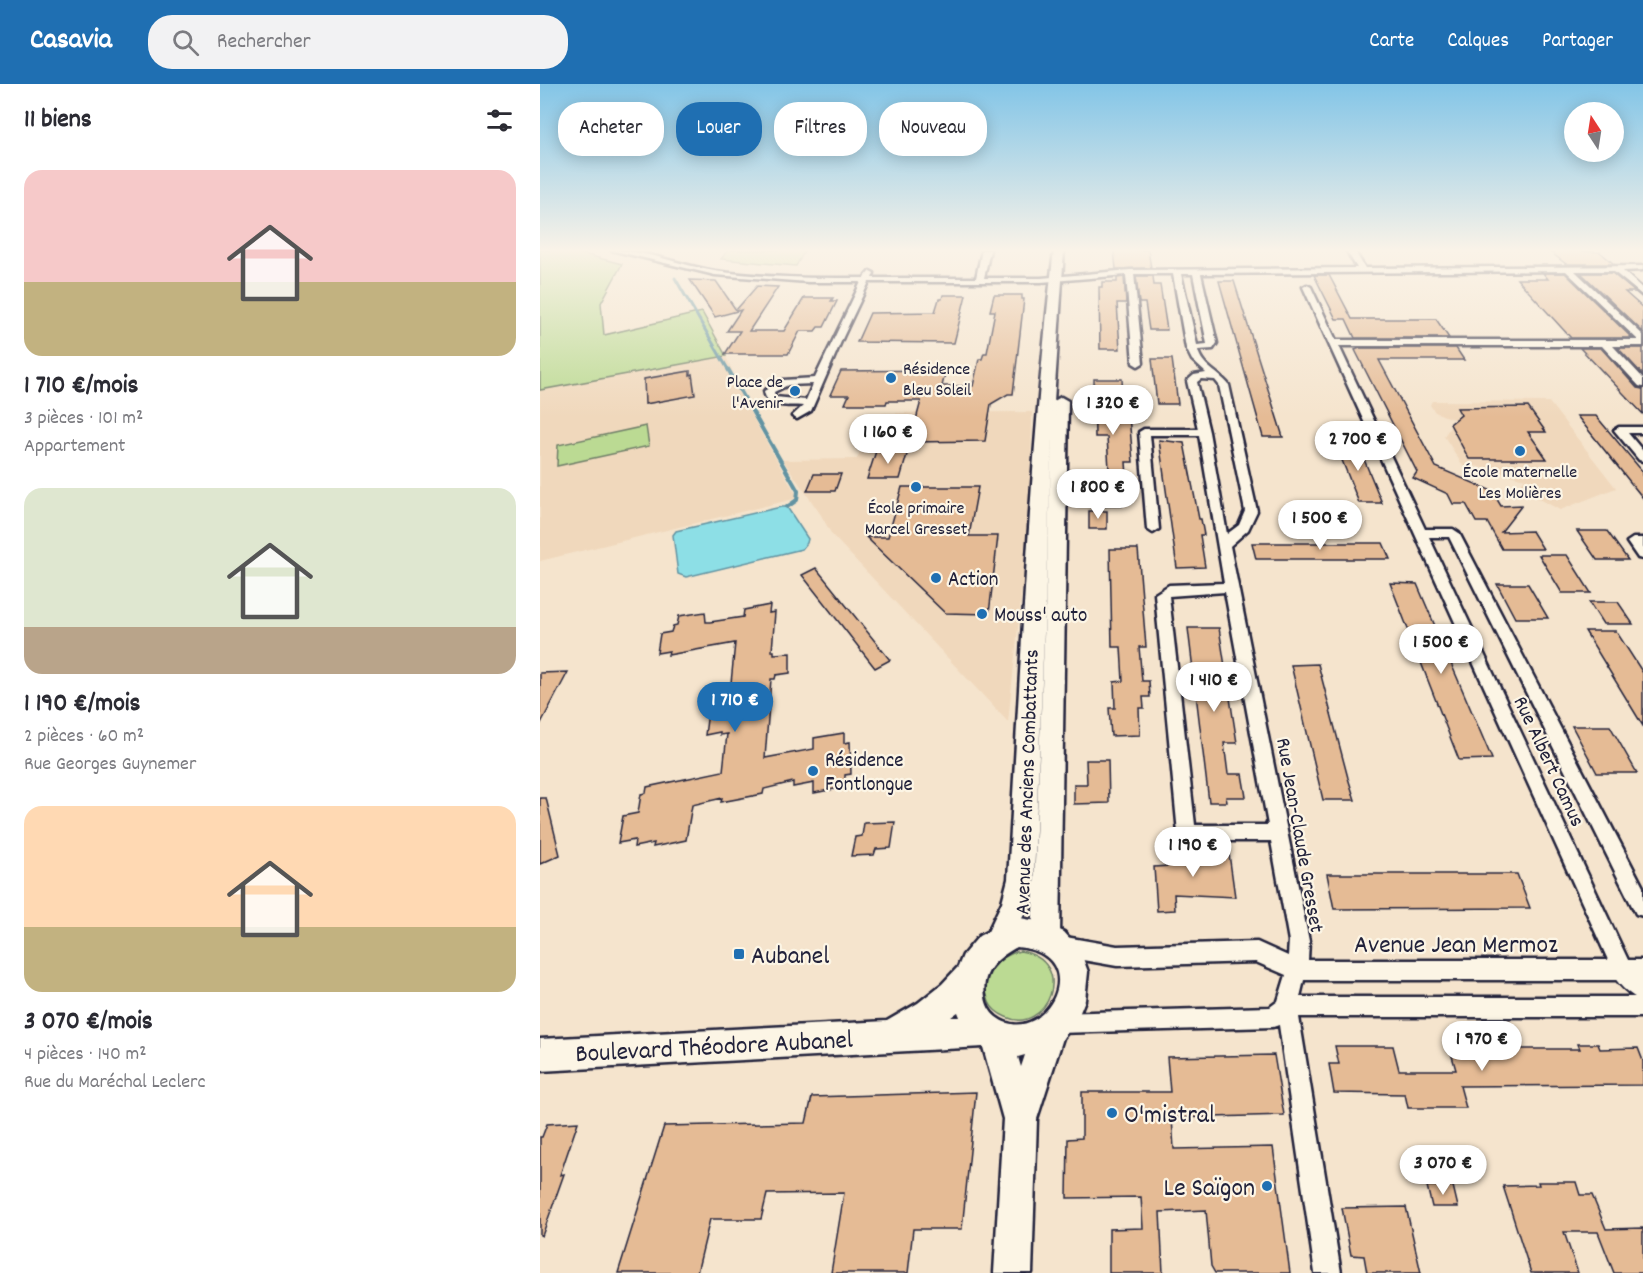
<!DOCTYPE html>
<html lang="fr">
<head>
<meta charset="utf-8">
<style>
	body { margin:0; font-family:Dekko,sans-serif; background:#f2f2f3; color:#2b2b33; height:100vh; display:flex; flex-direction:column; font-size:22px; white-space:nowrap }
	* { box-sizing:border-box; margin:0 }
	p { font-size:20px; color:#7c7c81 }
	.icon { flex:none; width:33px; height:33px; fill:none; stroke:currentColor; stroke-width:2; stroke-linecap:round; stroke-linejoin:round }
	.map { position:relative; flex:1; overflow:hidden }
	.panel { display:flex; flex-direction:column; background:#fff; width:540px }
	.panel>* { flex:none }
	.guide { position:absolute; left:18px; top:18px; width:570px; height:54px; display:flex; gap:12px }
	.needle { width:39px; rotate:348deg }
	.buttons { position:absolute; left:1024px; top:18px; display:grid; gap:12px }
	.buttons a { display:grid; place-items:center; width:60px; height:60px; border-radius:50%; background:#fff; box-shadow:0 3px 15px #0003; font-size:30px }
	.price { position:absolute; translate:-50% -51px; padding:0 14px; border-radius:21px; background:#fff; color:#222; font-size:20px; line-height:39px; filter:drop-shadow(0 2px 3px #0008) }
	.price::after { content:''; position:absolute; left:50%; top:36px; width:18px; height:14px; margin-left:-9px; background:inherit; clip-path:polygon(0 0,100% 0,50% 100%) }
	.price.on { background:#1f6fb2; color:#fff }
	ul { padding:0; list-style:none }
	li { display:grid; align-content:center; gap:12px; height:318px; padding:0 24px }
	li span { display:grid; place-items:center; height:186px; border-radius:18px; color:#555 }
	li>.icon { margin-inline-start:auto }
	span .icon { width:108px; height:108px; fill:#fffc; stroke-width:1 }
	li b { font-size:26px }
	h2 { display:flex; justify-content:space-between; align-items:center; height:72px; padding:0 24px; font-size:26px }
	.chip { padding:0 21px; border-radius:24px; background:#fff; box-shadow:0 3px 15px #0003; font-size:21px; line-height:54px }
	.chip.on { background:#1f6fb2; color:#fff }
	header { display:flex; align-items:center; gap:36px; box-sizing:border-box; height:84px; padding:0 30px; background:#1f6fb2; color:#fff }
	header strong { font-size:28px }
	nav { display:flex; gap:33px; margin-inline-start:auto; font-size:21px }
	.search { width:420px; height:54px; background:#f2f2f3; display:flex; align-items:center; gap:15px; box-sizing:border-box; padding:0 21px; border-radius:24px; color:#7c7c81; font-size:22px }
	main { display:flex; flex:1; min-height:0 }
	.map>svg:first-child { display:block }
	.built { fill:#f0d8bc }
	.green { fill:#bbda93; stroke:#6e7e67; stroke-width:1.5 }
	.water { fill:#8ddfe6; stroke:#6293a2; stroke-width:1.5 }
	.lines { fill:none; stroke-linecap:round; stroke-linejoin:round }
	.stream-far1 { stroke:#6293a2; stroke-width:3 }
	.stream { stroke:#6293a2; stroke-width:4 }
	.building { fill:#e5bb95; stroke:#22223b; stroke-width:1.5 }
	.minor-casing { stroke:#22223b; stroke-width:5 }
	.tertiary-casing { stroke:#22223b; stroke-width:4 }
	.secondary-casing { stroke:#22223b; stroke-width:5 }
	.primary-casing { stroke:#22223b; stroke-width:5 }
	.minor { fill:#fcf5e5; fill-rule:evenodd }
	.tertiary { fill:#fcf5e5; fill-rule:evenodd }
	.secondary { fill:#fcf5e5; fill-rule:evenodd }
	.primary { fill:#fcf5e5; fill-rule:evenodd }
	.poi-dot { fill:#1f6fb2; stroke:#fcf5e5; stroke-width:2 }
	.labels { text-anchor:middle; stroke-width:4.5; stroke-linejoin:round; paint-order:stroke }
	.far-poi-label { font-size:18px; fill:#22223b; stroke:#fcf5e5 }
	.poi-label { font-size:21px; fill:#22223b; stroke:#fcf5e5; text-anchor:start }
	.street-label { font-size:21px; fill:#22223b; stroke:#fcf5e5 }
	.near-street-label { font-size:26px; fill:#22223b; stroke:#fcf5e5 }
	.near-poi-label { font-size:26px; fill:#22223b; stroke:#fcf5e5; text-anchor:start }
</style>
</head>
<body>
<header>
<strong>Casavia</strong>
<div class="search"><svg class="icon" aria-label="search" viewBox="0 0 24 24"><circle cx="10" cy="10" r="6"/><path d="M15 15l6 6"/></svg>Rechercher</div>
<nav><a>Carte</a><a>Calques</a><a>Partager</a></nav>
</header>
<main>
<section class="panel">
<h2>11 biens<svg class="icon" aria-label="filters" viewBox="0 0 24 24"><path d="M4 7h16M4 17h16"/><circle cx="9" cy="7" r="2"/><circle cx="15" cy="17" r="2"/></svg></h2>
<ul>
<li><span style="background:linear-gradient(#f6c9c9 60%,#c2b280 0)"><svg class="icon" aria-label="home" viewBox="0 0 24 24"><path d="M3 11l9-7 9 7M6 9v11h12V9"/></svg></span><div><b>1 710 €/mois</b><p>3 pièces · 101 m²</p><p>Appartement</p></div></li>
<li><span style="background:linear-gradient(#dfe7d0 75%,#b9a48a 0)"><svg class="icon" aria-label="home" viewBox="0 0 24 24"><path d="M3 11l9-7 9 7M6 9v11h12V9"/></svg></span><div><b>1 190 €/mois</b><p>2 pièces · 60 m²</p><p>Rue Georges Guynemer</p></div></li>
<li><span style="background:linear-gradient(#ffd9b3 65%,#c2b280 0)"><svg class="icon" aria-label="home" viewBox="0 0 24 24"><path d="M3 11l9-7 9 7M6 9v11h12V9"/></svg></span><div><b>3 070 €/mois</b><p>4 pièces · 140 m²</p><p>Rue du Maréchal Leclerc</p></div></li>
</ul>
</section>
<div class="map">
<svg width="1103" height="1189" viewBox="0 0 1103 1189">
	<rect width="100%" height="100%" fill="#f5e4cd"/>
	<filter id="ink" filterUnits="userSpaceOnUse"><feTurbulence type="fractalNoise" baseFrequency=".0167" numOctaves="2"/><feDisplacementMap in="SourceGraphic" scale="12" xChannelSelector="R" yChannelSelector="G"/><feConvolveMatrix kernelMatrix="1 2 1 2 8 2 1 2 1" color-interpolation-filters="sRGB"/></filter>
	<g filter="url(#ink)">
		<g class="built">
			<path d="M186,272L209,327L258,414L0,477V306Z"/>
			<path d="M892,317L1009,318L1076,404L1020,426L977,403L985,395L935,382L932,387L923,382L904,352L915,336L895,328L890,321Z"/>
			<path d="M492,328L490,430L468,638L292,451L281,431L243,376L317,375L335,329Z"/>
		</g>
		<g class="green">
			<path d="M0,166H28L82,180L61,219L64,251L162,228L186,272L0,306Z"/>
			<path d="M188,166H265L256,182L181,175Z"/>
			<path d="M106,342L109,362L17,382L18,361Z"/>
			<path d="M480,867C539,877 506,952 466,933C459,930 452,925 449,918C438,893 457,872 480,867Z"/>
		</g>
		<path class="water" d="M241,423H247L268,455L267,459L262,465L146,493L138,490L133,451L136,447Z"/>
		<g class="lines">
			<path class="stream-far1" d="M135,194L189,287"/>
			<g class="stream">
				<path d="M188,285L205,315"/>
				<path d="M212,327L258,407L257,416L247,423"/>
			</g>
		</g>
		<g class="building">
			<path d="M574,166H608L611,184L576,185Z"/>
			<path d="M1008,166L1060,168L1074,180H1026Z"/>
			<path d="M1003,189H1025L1092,254H1031L977,195H1008Z"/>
			<path d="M1041,189H1072L1095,208H1085L1103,224V248Z"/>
			<path d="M774,191H789L812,235H896L909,254H815L806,235H796Z"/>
			<path d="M596,192H613L614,201H620L627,246H609L605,219H599Z"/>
			<path d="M584,193L586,219H577L580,265H560L559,203H562V198H577V194Z"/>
			<path d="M150,196L176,197L196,226L217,202L238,203L209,247H244L264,214H293L291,217H297L284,243H278L275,247H260L248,270H185L200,247H187L201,226L175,233Z"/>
			<path d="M679,197H694L743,353H723Z"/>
			<path d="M403,211H426L414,259L317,258L330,229L395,228L399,215H402Z"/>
			<path d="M454,211H482V215H484L473,310H468L451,320L445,357L370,358L381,317H347L346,320H305L309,311H290L301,287L406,286L402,302H433L439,275H442L444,269H447L455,227H450Z"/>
			<path d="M820,264H916L924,276H839L896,383L952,407L961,422L982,421L961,448L992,447L1003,465H962L947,438H936L926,420H913L908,410L873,394L877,388L815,266Z"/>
			<path d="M1040,264H1061L1097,304L1103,305V330Z"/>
			<path d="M1078,264H1103V291Z"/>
			<path d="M612,275H632L638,320H617Z"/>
			<path d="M150,287V291L152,290L155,311L105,320L104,295Z"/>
			<path d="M554,295H582L584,332H589L593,378H586L587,392H581L582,422H560V408H566L565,385H569L567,353H555Z"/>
			<path d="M988,323L1006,348H988L1007,375H929L910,340L921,331L917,324Z"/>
			<path d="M1037,332H1056L1103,388V414Z"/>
			<path d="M619,356L644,359L659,435H661L664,451H660L665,483L637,484Z"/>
			<path d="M794,356H816L842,419H819Z"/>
			<path d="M336,367H368L360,395H327Z"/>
			<path d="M274,390H301L295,407H267Z"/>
			<path d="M362,403H438L429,452H458L449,530L405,529L326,453H348Z"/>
			<rect x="549" y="427" width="18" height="18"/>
			<path d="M1037,447H1067L1088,476H1057Z"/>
			<path d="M712,459H843L850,475H716Z"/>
			<path d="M570,465H598L606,563H599L602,597H609L610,613H603L604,624H599L600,651L571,652L569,624H575L574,598L583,597L581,563H572Z"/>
			<path d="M999,471H1027L1051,509H1022Z"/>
			<path d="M276,484L350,576L335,584L262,491Z"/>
			<path d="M850,499L877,500L952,675L919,676Z"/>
			<path d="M957,500H988L1008,534H975Z"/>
			<path d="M1049,518H1078L1093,540H1063Z"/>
			<path d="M230,521L229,529L235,528L232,567H234V570L250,569V589L236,591L235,595H231L225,674L274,665V654L304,649V659L310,658L311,690L305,691V703L274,709V699L253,703V698L224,705L223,710L181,718L182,714L152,721L146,756L113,763L114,759L94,763L95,756L78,759L83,732L98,729L101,710L106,709L107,703L183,687L187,650L180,651V648L165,651L168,628L186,623L189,619L195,559L128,571L129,567L117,569L120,550L131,548L133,542L137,541L139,532L165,528L166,538H170L203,533L204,526Z"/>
			<path d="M648,544H679L697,659H684L688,690H702L706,713H686L687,718H669Z"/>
			<path d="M1045,547H1076L1103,589V642Z"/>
			<path d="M778,580L808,694L815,716H783L751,581Z"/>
			<path d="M28,588L0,641V589Z"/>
			<path d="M1032,642H1070L1097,689H1057Z"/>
			<path d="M546,676H568L569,719L534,720V700H547Z"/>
			<path d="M0,714H6L20,771L0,780Z"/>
			<path d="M355,738L351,764L336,765L334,771L311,772L315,753L322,752L324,739Z"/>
			<path d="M628,770H689L695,813L634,810L635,826L617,827L614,783L629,782Z"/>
			<path d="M787,790H977L990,824L794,825Z"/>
			<path d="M1038,960H1058L1060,965L1098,964L1103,977V1001L920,1002L926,1024H868L865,1010L794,1009L789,980H799L795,962H853L859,986H916L910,965L947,966L946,961H965L967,965H1040Z"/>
			<path d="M734,971L744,1031L632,1034L634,1065L733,1063L750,1189H675L671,1182L666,1126L620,1128L623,1189H569V1145L603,1144L601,1113L527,1114L528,1055L542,1054V1008H630L627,973Z"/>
			<path d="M436,1008L422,1145H373L368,1189H291L304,1109L227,1110L221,1135H170L157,1189H78L124,1042L266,1039L272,1013Z"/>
			<path d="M38,1038L20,1091L24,1090L2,1152L0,1151V1053H2L7,1040Z"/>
			<path d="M998,1098H1036L1040,1111H1052L1066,1145L1103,1144V1189H1074L1058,1148H1024L1038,1189H991L963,1102L999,1101Z"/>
			<path d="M887,1102H913L918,1123H892Z"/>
			<path d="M866,1123L881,1189H827L824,1172L811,1171L802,1124Z"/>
		</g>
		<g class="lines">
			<g class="minor-casing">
				<g id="minor">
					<path d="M71,166C106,166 140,181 175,187C224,194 275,194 324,194L330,187L334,189L332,194H436L442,166H450L444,194H501L590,186L817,184L806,166H814L825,184L1103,182V186L1083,187L1103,205V212L1073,187H1035L1103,251V262H1073L1103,294V303L1099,302L1062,262H799L885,445H913L919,449L1103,803V832L1096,830L909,453H889L1088,876H1103V896H764L760,913H1103V933H759L801,1189H775L739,941L733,943L517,949L510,946L507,939L510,932L517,929L730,923L738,917L746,891L716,878L577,882L520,872L513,869L510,862L513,855L520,852L577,862L717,858L748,872L749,857L731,757H647L641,755L638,749L615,510L629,501L684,499L659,351H610L619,445L613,449L607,445L599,348L604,345H658L647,297L654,291L666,289L652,276L646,264L633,190H594L603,279L598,282L593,279L586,191L501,198H329L303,253L271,327L257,335L252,332L263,322C249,321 226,325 224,307L243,296L275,294L321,198H268L175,191ZM1026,187L1098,256H796L771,203L767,201L763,203L1068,876H768L769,857L690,462L708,446L717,427L689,301C680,289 661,282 658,266L673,265L677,259L661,190ZM641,190H653L667,260L657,261ZM661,295L675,296L679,301L705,427L699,441L687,450L669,348L657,298ZM273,300L266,316L235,313L234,308L248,301ZM685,508L728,741H655L629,512Z"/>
					<path d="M1079,343H1103V349H1088L1103,367V377L1099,376L1074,346Z"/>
					<path d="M1093,454H1103V475L1098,474L1087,458Z"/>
				</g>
			</g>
			<g class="tertiary-casing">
				<path id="tertiary" d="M1082,873L1090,877L1103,888V917C1089,912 1076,899 1070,885L1074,877Z"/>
			</g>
			<g class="secondary-casing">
				<path id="secondary" d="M514,166H524L514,317L521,313L528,317L520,853L516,863L506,867L496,863L492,853L513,329L494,795L488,821L469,864L459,868L449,864L445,854L462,818L468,795C481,586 489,375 514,166Z"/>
			</g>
			<g class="primary-casing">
				<path id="primary" d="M475,833L502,838L524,848L540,866L548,888L545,916L536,938L523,954L497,1035L492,1189H454L463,1035L443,963L0,987V955L347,937L378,919L402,900L418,883L423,871L439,852ZM477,863C558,870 502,968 456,933C450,928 446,921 445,913C441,887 457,874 477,863ZM418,928L420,933H411ZM485,971L481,983L478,973Z"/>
			</g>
			<use href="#minor" class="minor"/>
			<use href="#tertiary" class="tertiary"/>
			<use href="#secondary" class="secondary"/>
			<use href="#primary" class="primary"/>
		</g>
	</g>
	<linearGradient id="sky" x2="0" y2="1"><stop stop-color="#83c5e7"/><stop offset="0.5" stop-color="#faf3e8"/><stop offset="1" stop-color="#faf3e8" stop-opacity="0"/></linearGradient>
	<rect width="1103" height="333" fill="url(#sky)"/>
	<g class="poi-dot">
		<circle cx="351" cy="294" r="6"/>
		<circle cx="255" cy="307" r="6"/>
		<circle cx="980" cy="367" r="6"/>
		<circle cx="376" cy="403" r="6"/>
		<circle cx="396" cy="494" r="6"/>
		<circle cx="442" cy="530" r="6"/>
		<circle cx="273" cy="687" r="6"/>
		<rect x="193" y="864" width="12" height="12" rx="3"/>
		<circle cx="572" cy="1029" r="6"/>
		<circle cx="727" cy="1102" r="6"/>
	</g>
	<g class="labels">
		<g class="far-poi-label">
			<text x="363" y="290" text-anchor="start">Résidence<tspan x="363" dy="21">Bleu Soleil</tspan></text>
			<text x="243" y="303" text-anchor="end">Place de<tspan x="243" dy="21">l'Avenir</tspan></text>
			<text x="980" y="393">École maternelle<tspan x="980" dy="21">Les Molières</tspan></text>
			<text x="376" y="429">École primaire<tspan x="376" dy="21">Marcel Gresset</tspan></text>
		</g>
		<g class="poi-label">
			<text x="408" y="501">Action</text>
			<text x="454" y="537">Mouss' auto</text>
			<text x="285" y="682">Résidence<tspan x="285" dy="24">Fontlongue</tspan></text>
		</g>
		<g class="street-label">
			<text transform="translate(1010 677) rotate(65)" y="7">Rue Albert Camus</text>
			<text transform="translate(486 698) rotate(-88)" y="7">Avenue des Anciens Combattants</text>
			<text transform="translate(761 751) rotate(80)" y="7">Rue Jean-Claude Gresset</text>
		</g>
		<g class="near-street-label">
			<text x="916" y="868">Avenue Jean Mermoz</text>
			<text transform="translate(174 961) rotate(-3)" y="9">Boulevard Théodore Aubanel</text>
		</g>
		<g class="near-poi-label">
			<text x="211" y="879">Aubanel</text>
			<text x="584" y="1038">O'mistral</text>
			<text x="715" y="1111" text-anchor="end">Le Saïgon</text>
		</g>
	</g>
</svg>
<div class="buttons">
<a><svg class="needle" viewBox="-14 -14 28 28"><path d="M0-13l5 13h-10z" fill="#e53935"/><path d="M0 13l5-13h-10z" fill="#7c7c81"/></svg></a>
</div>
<b class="price" style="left:573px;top:352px">1 320 €</b>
<b class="price" style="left:348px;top:381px">1 160 €</b>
<b class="price" style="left:818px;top:388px">2 700 €</b>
<b class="price" style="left:558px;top:436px">1 800 €</b>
<b class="price" style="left:780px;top:467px">1 500 €</b>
<b class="price" style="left:901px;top:591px">1 500 €</b>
<b class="price" style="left:674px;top:629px">1 410 €</b>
<b class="price on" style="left:195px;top:649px">1 710 €</b>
<b class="price" style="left:653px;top:794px">1 190 €</b>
<b class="price" style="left:942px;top:988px">1 970 €</b>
<b class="price" style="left:903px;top:1112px">3 070 €</b>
<div class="guide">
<a class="chip">Acheter</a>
<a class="chip on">Louer</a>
<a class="chip">Filtres</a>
<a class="chip">Nouveau</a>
</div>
</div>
</main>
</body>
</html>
